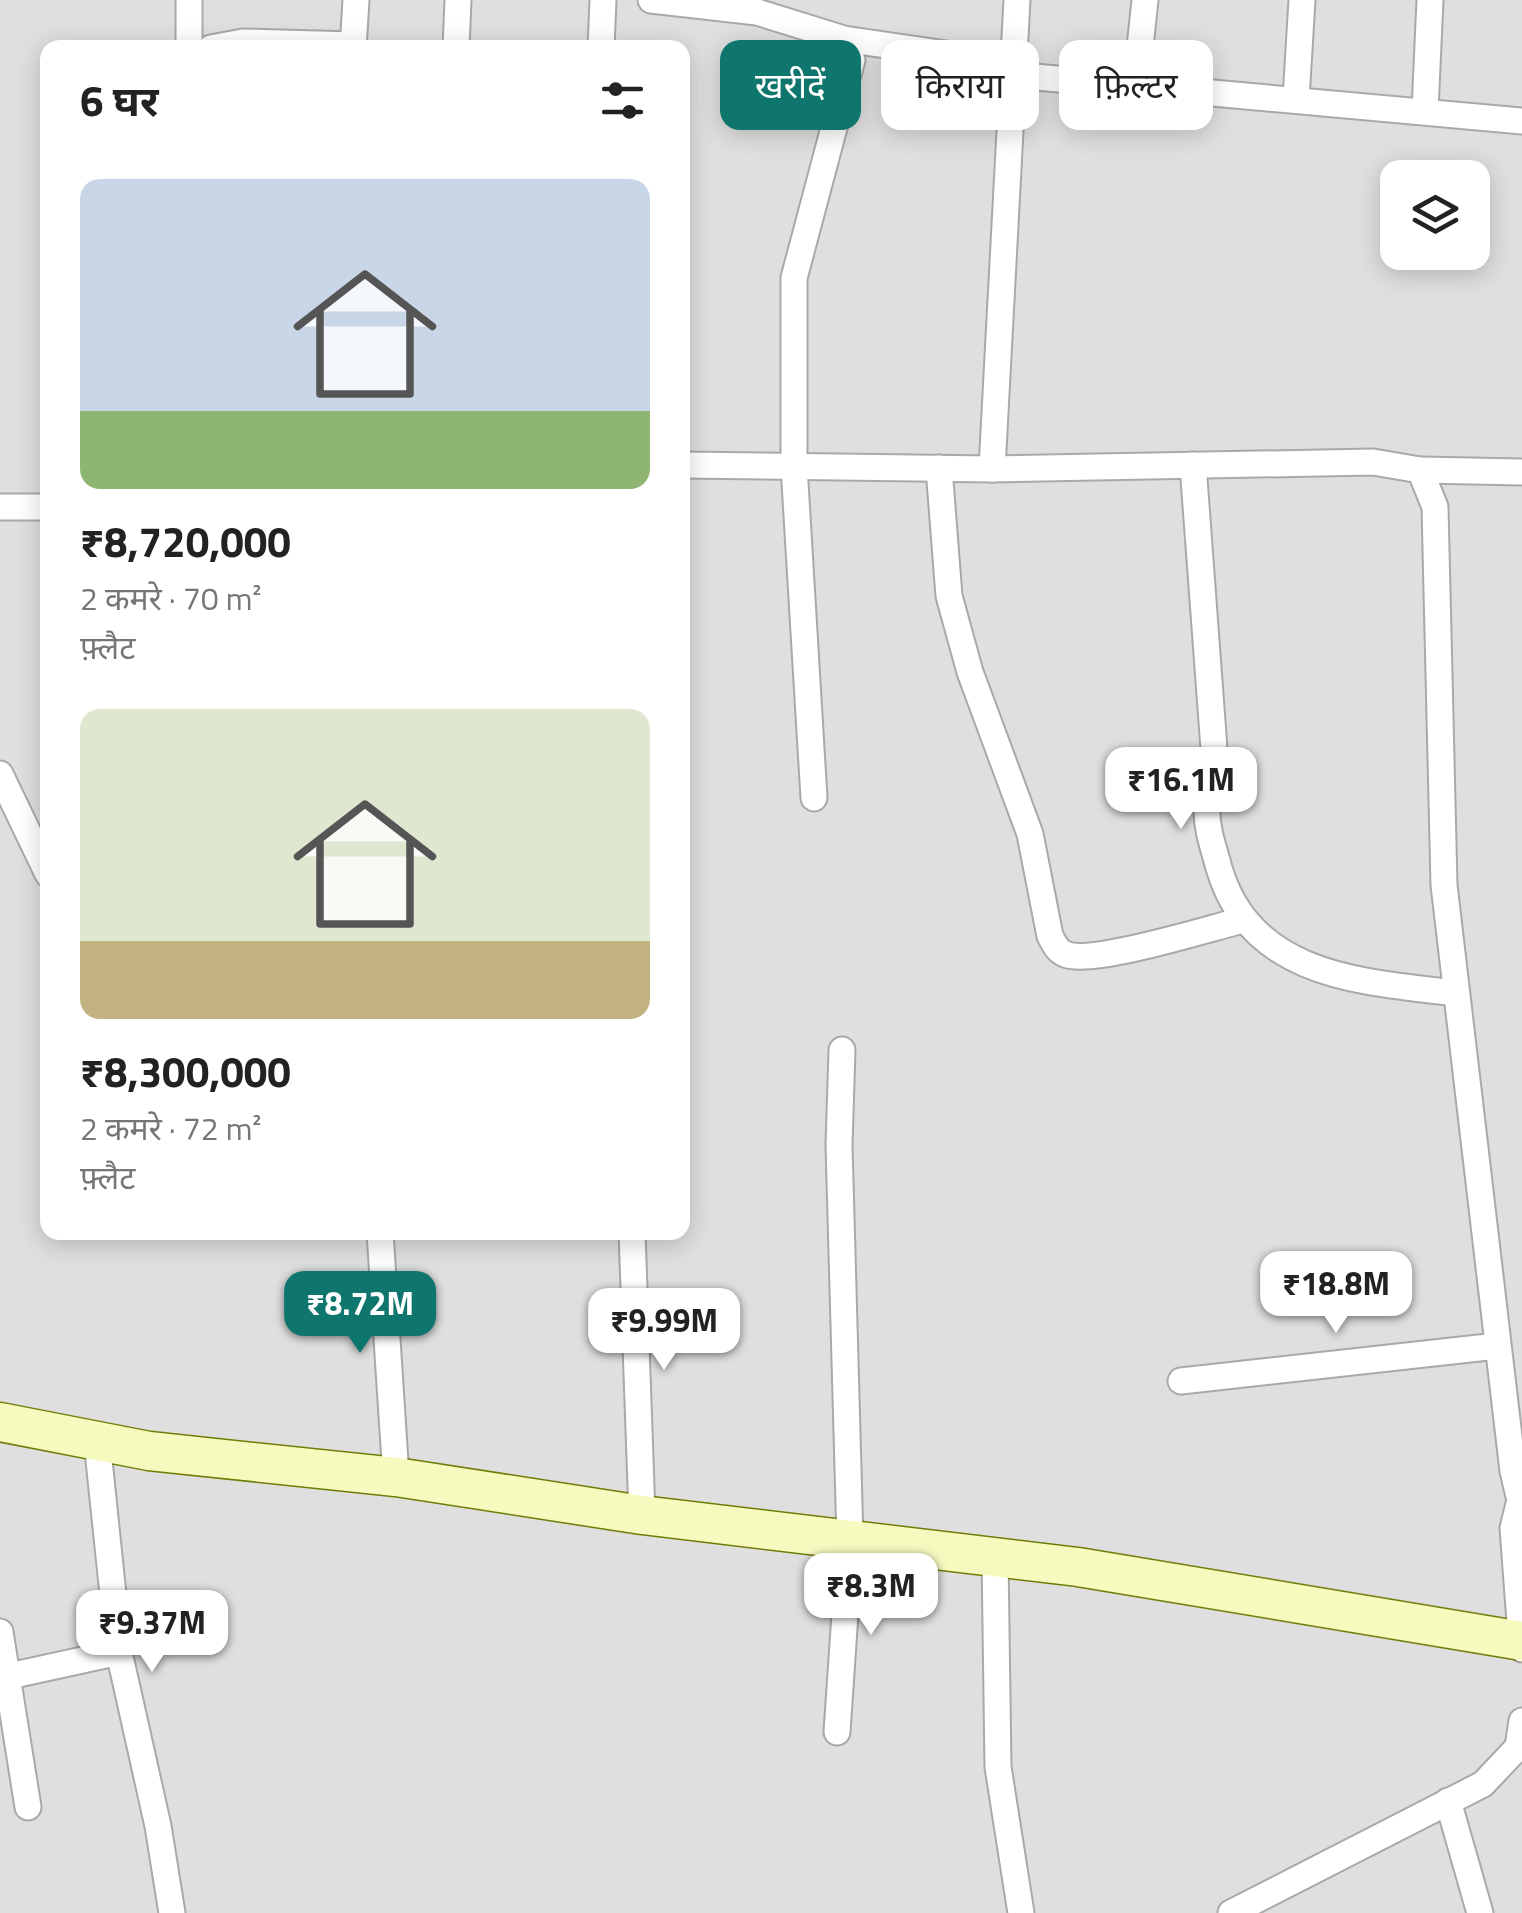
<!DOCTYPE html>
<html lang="hi">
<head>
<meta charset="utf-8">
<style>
	body { margin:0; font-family:"Titillium Web","Noto Sans Devanagari",sans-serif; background:#f6f6f6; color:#222; height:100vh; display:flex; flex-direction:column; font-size:38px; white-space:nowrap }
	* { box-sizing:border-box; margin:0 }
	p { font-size:32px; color:#767676 }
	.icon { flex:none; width:55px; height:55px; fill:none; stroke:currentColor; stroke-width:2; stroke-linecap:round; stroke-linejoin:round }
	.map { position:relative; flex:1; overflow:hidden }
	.details { position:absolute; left:40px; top:40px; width:650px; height:1200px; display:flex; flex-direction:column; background:#fff; border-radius:20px; box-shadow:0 5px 25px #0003 }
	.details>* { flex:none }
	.top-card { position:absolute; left:720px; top:40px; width:650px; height:90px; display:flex; gap:20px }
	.buttons { position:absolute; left:1380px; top:160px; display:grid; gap:20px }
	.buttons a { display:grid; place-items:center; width:110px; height:110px; border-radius:20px; background:#fff; box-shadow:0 5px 25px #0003; font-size:50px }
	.price { position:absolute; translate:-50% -85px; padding:0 22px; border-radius:20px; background:#fff; color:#222; font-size:32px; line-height:65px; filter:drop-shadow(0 2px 5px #0008) }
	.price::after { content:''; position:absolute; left:50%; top:60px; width:30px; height:22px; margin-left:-15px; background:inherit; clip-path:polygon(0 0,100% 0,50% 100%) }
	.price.current { background:#0f766e; color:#fff }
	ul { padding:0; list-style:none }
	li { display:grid; align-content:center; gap:20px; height:530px; padding:0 40px }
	li span { display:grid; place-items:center; height:310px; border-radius:20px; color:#555 }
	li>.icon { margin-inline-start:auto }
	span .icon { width:180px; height:180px; fill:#fffc; stroke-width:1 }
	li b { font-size:42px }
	h2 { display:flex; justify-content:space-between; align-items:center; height:120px; padding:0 40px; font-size:42px }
	.chip { padding:0 35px; border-radius:20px; background:#fff; box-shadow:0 5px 25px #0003; font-size:35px; line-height:90px }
	.chip.current { background:#0f766e; color:#fff }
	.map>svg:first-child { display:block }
	.residential { fill:#e0dfdf; fill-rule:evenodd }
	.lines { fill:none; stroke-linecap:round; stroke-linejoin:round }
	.street-casing { stroke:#a9a9a9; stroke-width:29 }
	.secondary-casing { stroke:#707d05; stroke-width:41 }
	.street { stroke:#fff; stroke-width:25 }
	.secondary { stroke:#f7fabf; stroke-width:38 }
</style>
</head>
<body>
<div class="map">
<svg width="1522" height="1913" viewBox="0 0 1522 1913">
	<rect width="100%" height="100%" fill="#f2efe9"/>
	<path class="residential" d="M0,0H1522V1913H0ZM48,48H682V1232H48ZM1398,178H1472V252H1398Z"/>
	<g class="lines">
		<g class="street-casing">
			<g id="street">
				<path d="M189,0V48"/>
				<path d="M651,0L757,12L844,39L1008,63L1013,75L1522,121"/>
				<path d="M211,48L243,42L354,45"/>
				<path d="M353,48L356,0"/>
				<path d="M456,48L458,0"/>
				<path d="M601,48L603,0"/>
				<path d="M1136,85L1145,0"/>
				<path d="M1296,99L1302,0"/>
				<path d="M1425,111L1430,0"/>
				<path d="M682,465L992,469L1373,462L1420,470L1435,507L1444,885L1513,1471L1522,1509"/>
				<path d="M1193,465L1215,762C1214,778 1209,792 1207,808C1206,828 1214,849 1219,868C1251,977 1362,982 1456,993"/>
				<path d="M939,468L949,596L970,672L1030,834L1050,936C1054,943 1056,950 1065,954C1091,966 1210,928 1243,920"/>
				<path d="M992,469L1017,0"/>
				<path d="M1420,470L1522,472"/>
				<path d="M0,507H48"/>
				<path d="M0,774L48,874"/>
				<path d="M814,798L794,466V278L852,60"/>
				<path d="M380,1232L396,1477"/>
				<path d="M632,1232L642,1515"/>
				<path d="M1181,1381L1497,1346"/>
				<path d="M97,1441L119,1652L158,1826L172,1913"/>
				<path d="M1519,1504L1513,1528L1522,1649"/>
				<path d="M995,1557L998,1767L1021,1913"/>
				<path d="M0,1632L28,1807"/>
				<path d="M0,1678L119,1652"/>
				<path d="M837,1732L850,1540L839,1145L842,1050"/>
				<path d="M1448,1801L1480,1913"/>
				<path d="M1231,1913L1483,1784L1518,1747L1522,1721"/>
			</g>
		</g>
		<g class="secondary-casing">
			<path id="secondary" d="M0,1422L149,1451L396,1477L642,1515L1078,1567L1522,1641"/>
		</g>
		<use href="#street" class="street"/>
		<use href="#secondary" class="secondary"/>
	</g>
</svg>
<div class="buttons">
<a><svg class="icon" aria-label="layers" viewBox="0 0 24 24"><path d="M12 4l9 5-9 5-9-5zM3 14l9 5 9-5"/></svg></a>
</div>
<b class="price" style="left:1181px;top:832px">₹16.1M</b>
<b class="price" style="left:1336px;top:1336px">₹18.8M</b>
<b class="price current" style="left:360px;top:1356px">₹8.72M</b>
<b class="price" style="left:664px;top:1373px">₹9.99M</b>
<b class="price" style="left:871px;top:1638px">₹8.3M</b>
<b class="price" style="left:152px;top:1675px">₹9.37M</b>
<div class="top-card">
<a class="chip current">खरीदें</a>
<a class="chip">किराया</a>
<a class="chip">फ़िल्टर</a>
</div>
<section class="details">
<h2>6 घर<svg class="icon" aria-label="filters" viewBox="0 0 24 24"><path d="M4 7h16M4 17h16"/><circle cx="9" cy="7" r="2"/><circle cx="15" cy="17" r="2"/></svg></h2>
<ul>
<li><span style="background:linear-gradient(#c9d6e8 75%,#8fb573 0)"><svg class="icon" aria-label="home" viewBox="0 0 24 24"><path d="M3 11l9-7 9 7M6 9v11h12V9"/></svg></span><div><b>₹8,720,000</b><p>2 कमरे · 70 m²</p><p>फ़्लैट</p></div></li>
<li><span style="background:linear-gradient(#dfe7d0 75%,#c2b280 0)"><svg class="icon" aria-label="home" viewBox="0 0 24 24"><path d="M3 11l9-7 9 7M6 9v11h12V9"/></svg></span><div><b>₹8,300,000</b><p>2 कमरे · 72 m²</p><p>फ़्लैट</p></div></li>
</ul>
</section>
</div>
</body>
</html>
